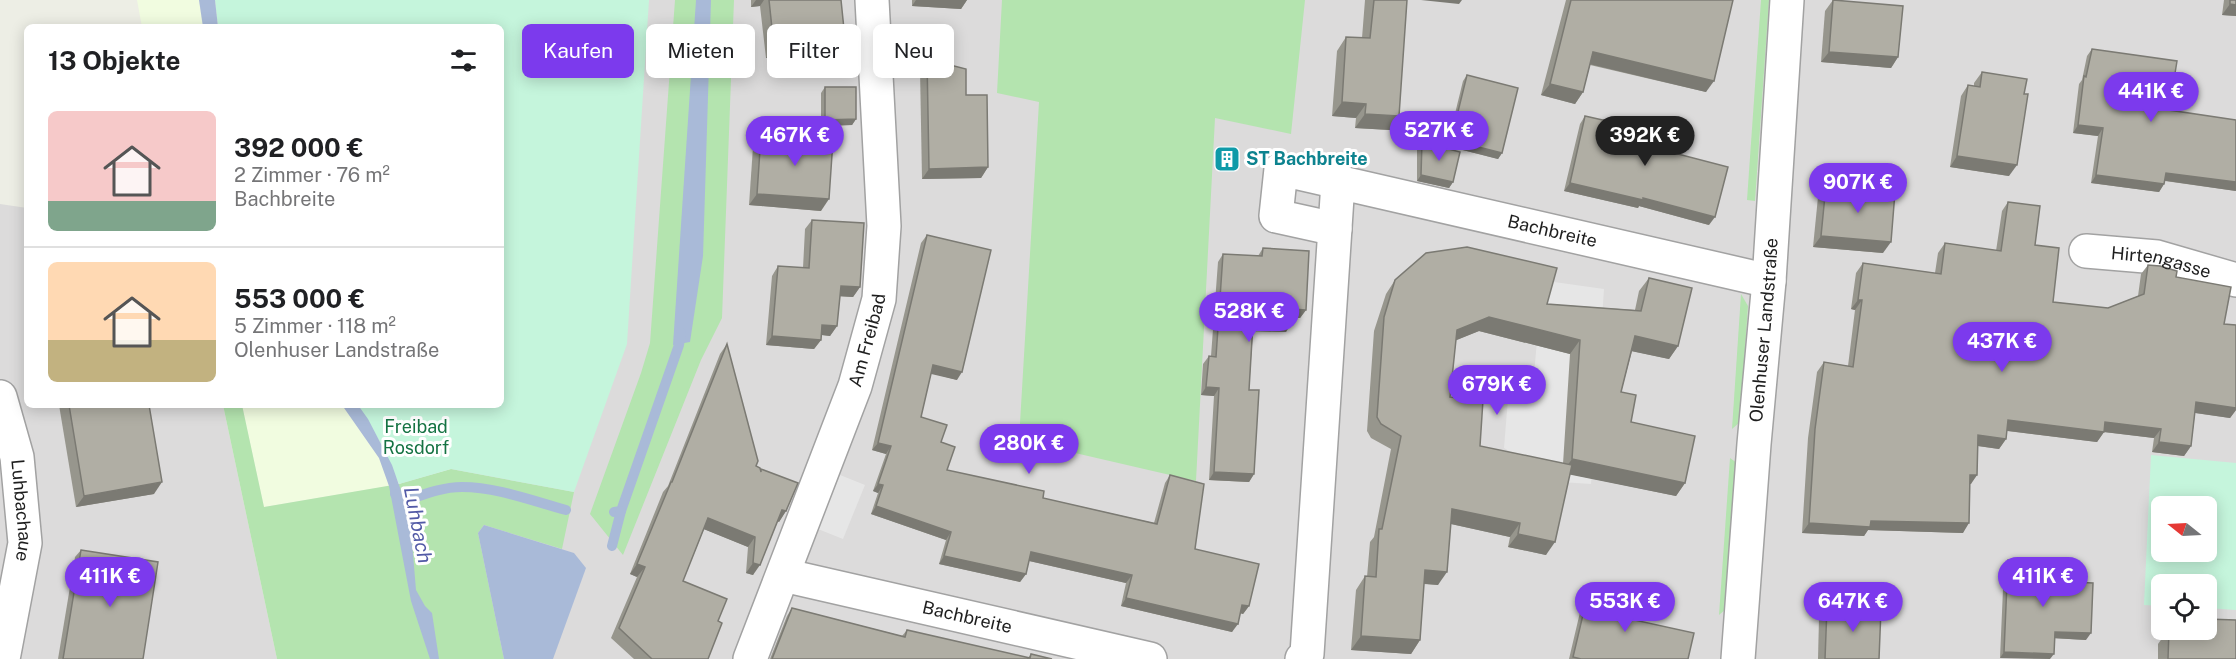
<!DOCTYPE html>
<html lang="de">
<head>
<meta charset="utf-8">
<style>
	body { margin:0; font-family:"Public Sans",sans-serif; background:#f6f6f6; color:#202124; height:100vh; display:flex; flex-direction:column; font-size:22px; white-space:nowrap }
	* { box-sizing:border-box; margin:0 }
	p { font-size:20px; color:#757577 }
	.icon { flex:none; width:33px; height:33px; fill:none; stroke:currentColor; stroke-width:2; stroke-linecap:round; stroke-linejoin:round }
	.map { position:relative; flex:1; overflow:hidden }
	.drawer { position:absolute; left:24px; top:24px; width:480px; height:384px; display:flex; flex-direction:column; background:#fff; border-radius:9px; box-shadow:0 3px 15px #0003 }
	.drawer>* { flex:none }
	.guide { position:absolute; left:522px; top:24px; width:570px; height:54px; display:flex; gap:12px }
	.needle { width:39px; rotate:288deg }
	.tools { position:absolute; left:2151px; top:496px; display:grid; gap:12px }
	.tools a { display:grid; place-items:center; width:66px; height:66px; border-radius:9px; background:#fff; box-shadow:0 3px 15px #0003; font-size:30px }
	.price { position:absolute; translate:-50% -51px; padding:0 14px; border-radius:21px; background:#7c3aed; color:#fff; font-size:20px; line-height:39px; filter:drop-shadow(0 2px 3px #0008) }
	.price::after { content:''; position:absolute; left:50%; top:36px; width:18px; height:14px; margin-left:-9px; background:inherit; clip-path:polygon(0 0,100% 0,50% 100%) }
	.price.on { background:#222; color:#fff }
	ul { padding:0; list-style:none }
	li { display:flex; align-items:center; gap:18px; height:150px; padding:0 24px }
	li+li { border-top:2px solid #e0e0e0 }
	li span { display:grid; place-items:center; flex:none; width:168px; height:120px; border-radius:9px; color:#555 }
	li>.icon { margin-inline-start:auto }
	span .icon { width:72px; height:72px; fill:#fffc; stroke-width:1 }
	li b { font-size:26px }
	h2 { display:flex; justify-content:space-between; align-items:center; height:72px; padding:0 24px; font-size:26px }
	.pill { padding:0 21px; border-radius:9px; background:#fff; box-shadow:0 3px 15px #0003; font-size:21px; line-height:54px }
	.pill.on { background:#7c3aed; color:#fff }
	.map>svg:first-child { display:block }
	.residential { fill:#dcdbdb; fill-rule:evenodd }
	.education { fill:#f1fce0 }
	.grass { fill:#b4e4af }
	.park { fill:#c5f5dc; fill-rule:evenodd }
	.parking { fill:#e6e6e6 }
	.water { fill:#a9bad8 }
	.lines { fill:none; stroke-linecap:round; stroke-linejoin:round }
	.stream { stroke:#a9bad8; stroke-width:10 }
	.minor-casing { stroke:#a2a2a2; stroke-width:36 }
	.minor { stroke:#fff; stroke-width:33 }
	.wall { fill:#97968d; fill-rule:evenodd }
	.shaded-wall { fill:#7b7a73 }
	.building { fill:#b0aea4; stroke:#7b7a73; stroke-width:1.5 }
	.labels { text-anchor:middle; stroke-width:6; stroke-linejoin:round; paint-order:stroke }
	.culture-label { font-size:18px; font-weight:bold; fill:#0d838f; stroke:#fff; text-anchor:start }
	.street-label { font-size:18px; fill:#1e1e1e; stroke:#fff }
	.park-label { font-size:18px; fill:#157343; stroke:#fff }
	.water-label { font-size:20px; font-style:italic; fill:#525aa6; stroke:#fff }
</style>
</head>
<body>
<div class="map">
<svg width="2236" height="659" viewBox="0 0 2236 659">
	<rect width="100%" height="100%" fill="#edeee5"/>
	<g class="residential">
		<path d="M649,0H2236V659H443L401,483L451,469L501,405ZM2162,507H2206V552H2162ZM2162,585H2206V630H2162Z"/>
		<path d="M0,204L27,208V405H223L277,659H0Z"/>
	</g>
	<g class="education">
		<path d="M137,0H199L203,27H142Z"/>
		<path d="M242,405H342L379,458L389,486L264,507Z"/>
	</g>
	<g class="grass">
		<path d="M675,0H734L722,318L701,360L623,555L590,514L641,373L650,343Z"/>
		<path d="M1002,0H1305L1291,134L1215,118L1196,481L1019,440L1039,102L997,93Z"/>
		<path d="M1761,0H1769L1755,201L1747,200Z"/>
		<path d="M1741,294L1748,306L1740,422L1732,429Z"/>
		<path d="M223,405H242L264,507L399,484L451,469L574,492L562,549L484,525L478,533L504,659H277Z"/>
		<path d="M1730,458L1737,463L1727,608L1719,615Z"/>
	</g>
	<g class="park">
		<path d="M215,0H649L627,344L574,492L451,469L399,484L380,442L358,405H501V27H218Z"/>
		<path d="M2151,455L2236,463V610L2207,608L2206,585H2162L2161,606L2144,605ZM2162,507H2206V552H2162Z"/>
	</g>
	<g class="parking">
		<path d="M1547,281L1604,289L1591,484L1561,482L1504,448L1510,374L1534,375L1540,306Z"/>
		<path d="M840,475L865,485L843,539L818,529Z"/>
	</g>
	<g class="water">
		<path d="M199,0H215L218,27H203Z"/>
		<path d="M696,0H711L703,256L690,342L673,345Z"/>
		<path d="M342,405H358L368,419L392,465L407,508L411,530L416,590L425,606L432,613L439,659H430L411,601L389,486L379,458Z"/>
		<path d="M484,525L574,553L586,568L553,659H504L478,533Z"/>
	</g>
	<g class="lines">
		<g class="stream">
			<path d="M395,494L408,500C425,494 443,487 462,487C496,487 533,501 566,510"/>
			<path d="M614,512L621,511L679,345L681,333"/>
			<path d="M612,546L621,511"/>
		</g>
		<g class="minor-casing">
			<g id="minor">
				<path d="M1335,229L1276,216L1281,169L1338,182"/>
				<path id="s1" d="M2086,251L2157,257L2236,280"/>
				<path id="s2" d="M0,397L17,457L25,543L3,659"/>
				<path id="s3" d="M783,575L1150,659"/>
				<path id="s4" d="M750,659L855,386L879,299L884,226L872,0"/>
				<path id="s5" d="M1302,659L1307,654L1338,182L1769,281"/>
				<path id="s6" d="M1738,659L1754,444L1769,281L1787,0"/>
			</g>
		</g>
		<use href="#minor" class="minor"/>
	</g>
	<g class="wall">
		<path d="M751,0H841L845,39L837,51L766,58L760,6L751,7Z"/>
		<path d="M912,0H967L961,9L912,6Z"/>
		<path d="M1365,0H1407L1390,130L1355,128L1356,118L1332,116L1337,51L1346,37L1362,38Z"/>
		<path d="M1566,0H1733L1706,92L1590,65L1583,92L1575,104L1541,95Z"/>
		<path d="M1833,0L1898,57L1891,68L1821,62L1825,11Z"/>
		<path d="M2224,0H2236V16L2222,15Z"/>
		<path d="M2092,49L2169,110L2236,191L2165,181L2164,184L2159,192L2091,183L2098,136L2073,133L2079,84L2082,80L2087,56Z"/>
		<path d="M927,59L988,167L981,178L922,179L920,69Z"/>
		<path d="M1982,72L2009,176L1950,167L1961,96L1968,85L1974,86V83Z"/>
		<path d="M1467,75L1502,153L1498,159L1447,146L1463,81Z"/>
		<path d="M825,87L856,119L852,125L821,126V93Z"/>
		<path d="M1585,116L1674,153L1709,225L1639,206L1638,208L1564,191L1580,124Z"/>
		<path d="M761,135L821,211L749,205L753,147Z"/>
		<path d="M1422,142L1453,182L1449,188L1417,181V148Z"/>
		<path d="M1826,185L1883,253L1813,247L1818,197Z"/>
		<path d="M2008,202L2035,245L2053,302L2108,308L2138,296L2141,274L2148,265L2176,277L2224,324L2236,325V410L2230,418L2195,413L2191,446L2184,456L2152,452L2154,438L2104,432L2097,442L2007,431L2006,439L1999,449L1978,446L1977,475L1970,484L1963,533L1868,530L1864,536L1802,533L1808,438L1817,372L1824,362L1848,366L1855,310L1851,309L1856,273L1863,263L1935,273L1938,253L1945,243L1996,251L2002,211Z"/>
		<path d="M812,220L860,287L853,297L840,296L837,326L830,336L821,335V340L814,349L766,345L772,276L778,266L803,268L805,229Z"/>
		<path d="M927,235L957,380L931,373L921,417L941,442L947,470L1043,498L1154,523L1165,483L1170,475L1195,549L1249,606L1243,614L1240,613L1232,632L1121,606L1126,583L1029,561L1026,574L1020,582L939,564L946,540L871,514L878,493L873,491L886,454L872,450L921,243Z"/>
		<path d="M1263,248L1306,310L1300,318L1292,317L1286,332L1253,331L1249,390L1254,474L1249,482L1209,480L1214,396L1201,395L1203,364L1209,356H1211L1218,262L1223,254L1258,256Z"/>
		<path d="M1649,278L1678,346L1669,359L1632,351L1621,392L1631,422L1685,483L1676,496L1570,474L1546,555L1508,547L1510,537L1451,524L1438,585L1424,584L1420,640L1411,654L1351,650L1356,590L1365,576L1367,577L1370,542L1374,537L1391,449L1371,438L1367,431L1374,331L1386,294L1395,280L1547,304L1635,310L1639,291ZM1479,331L1570,354L1563,464L1480,446L1450,397L1456,340Z"/>
		<path d="M727,344L756,466L786,511L779,522L778,521L753,575L746,573L748,547L704,529L683,581L718,621L708,659H634L611,638L637,577L630,574L663,492L668,486L720,354Z"/>
		<path d="M59,405H149L154,494L76,507Z"/>
		<path d="M81,550L143,659H58L75,557Z"/>
		<path d="M2008,560L2051,581L2086,640L2054,638L2000,658L2004,566Z"/>
		<path d="M1590,585L1616,616L1688,659H1569L1585,591Z"/>
		<path d="M1827,607L1879,659H1818L1819,618Z"/>
		<path d="M792,608L902,636L907,630L1028,658L1031,654L1052,659H770L787,616Z"/>
		<path d="M2168,630H2206L2236,659H2158V644Z"/>
	</g>
	<g class="shaded-wall">
		<path d="M756,0H764L760,6L751,7Z"/>
		<path d="M916,0H967L961,9L912,6Z"/>
		<path d="M1421,0H1462L1459,4Z"/>
		<path d="M2230,4L2236,5V16L2222,15Z"/>
		<path d="M845,39L837,51L766,58L774,47Z"/>
		<path d="M1593,52L1714,81L1706,92L1585,63Z"/>
		<path d="M1829,52L1898,57L1891,68L1821,62Z"/>
		<path d="M1550,84L1583,92L1575,104L1541,95Z"/>
		<path d="M1342,102L1366,104L1356,118L1332,116Z"/>
		<path d="M1365,114L1399,116L1390,130L1355,128Z"/>
		<path d="M856,119L852,125L821,126L825,120Z"/>
		<path d="M2078,125L2103,128L2098,136L2073,133Z"/>
		<path d="M1451,140L1502,153L1498,159L1447,146Z"/>
		<path d="M1957,156L2017,165L2009,176L1950,167Z"/>
		<path d="M988,167L981,178L922,179L929,169Z"/>
		<path d="M2166,173L2236,182V191L2160,180Z"/>
		<path d="M1421,175L1453,182L1449,188L1417,181Z"/>
		<path d="M2096,175L2164,184L2159,192L2091,183Z"/>
		<path d="M1570,183L1643,198L1715,217L1709,225L1639,206L1638,208L1564,191Z"/>
		<path d="M757,194L829,199L821,211L749,205Z"/>
		<path d="M1821,236L1891,242L1883,253L1813,247Z"/>
		<path d="M841,286L860,287L853,297L834,296Z"/>
		<path d="M1858,300H1862L1855,310L1851,309Z"/>
		<path d="M1293,309L1306,310L1300,318L1287,317Z"/>
		<path d="M1489,317L1580,340L1570,354L1479,331L1447,344L1457,330Z"/>
		<path d="M1253,323L1291,324L1286,332L1248,331Z"/>
		<path d="M822,325L837,326L830,336L815,334Z"/>
		<path d="M772,336L821,340L814,349L766,345Z"/>
		<path d="M1635,336L1678,346L1669,359L1626,350Z"/>
		<path d="M933,365L962,372L957,380L927,373Z"/>
		<path d="M1206,387L1219,388L1214,396L1201,395Z"/>
		<path d="M2196,402L2236,408V410L2230,418L2189,412Z"/>
		<path d="M2008,420L2105,422L2161,429L2154,438L2104,432L2097,442L2001,430Z"/>
		<path d="M1978,435L2006,439L1999,449L1971,445Z"/>
		<path d="M2159,442L2191,446L2184,456L2152,452Z"/>
		<path d="M878,443L891,446L886,454L872,450Z"/>
		<path d="M1572,459L1685,483L1676,496L1562,473Z"/>
		<path d="M1214,472L1254,474L1249,482L1209,480Z"/>
		<path d="M1970,475H1977L1971,484L1963,485Z"/>
		<path d="M162,482L154,494L76,507L84,496Z"/>
		<path d="M878,484L883,485L878,493L873,491Z"/>
		<path d="M876,506L951,532L946,540L871,514Z"/>
		<path d="M1452,509L1520,523L1510,537L1442,522Z"/>
		<path d="M782,510L786,511L779,522L775,520Z"/>
		<path d="M708,518L755,537L748,547L701,528Z"/>
		<path d="M1871,521L1969,523L1963,533L1868,530L1864,536L1802,533L1809,523Z"/>
		<path d="M1518,534L1555,542L1546,555L1508,547Z"/>
		<path d="M1031,552L1132,575L1126,583L1025,560Z"/>
		<path d="M944,556L1026,574L1020,582L939,564Z"/>
		<path d="M753,563L760,565L753,575L746,573Z"/>
		<path d="M637,564L645,567L637,577L630,574Z"/>
		<path d="M1425,570L1447,572L1438,585L1416,583Z"/>
		<path d="M1126,598L1238,624L1232,632L1121,606Z"/>
		<path d="M1242,605L1249,606L1243,614L1237,612Z"/>
		<path d="M2055,632L2091,633L2086,640L2051,638Z"/>
		<path d="M1361,636L1420,640L1411,654L1351,650Z"/>
		<path d="M2004,652L2054,654L2050,659L2000,658Z"/>
	</g>
	<g class="building">
		<path d="M769,0H841L845,39L774,47Z"/>
		<path d="M1374,0H1407L1399,116L1365,114L1366,104L1342,102L1346,37L1370,38Z"/>
		<path d="M1571,0H1733L1714,81L1593,52L1583,92L1550,84Z"/>
		<path d="M1833,0L1903,6L1898,57L1829,52Z"/>
		<path d="M2230,0H2236V5L2230,4Z"/>
		<path d="M2092,49L2177,61L2169,110L2236,120V182L2166,173L2164,184L2096,175L2103,128L2078,125L2084,76L2086,77Z"/>
		<path d="M927,59L966,69V95H987L988,167L929,169Z"/>
		<path d="M1982,72L2027,79L2024,94H2028L2017,165L1957,156L1968,85L1980,87Z"/>
		<path d="M1467,75L1518,88L1502,153L1451,140Z"/>
		<path d="M825,87H856V119L825,120Z"/>
		<path d="M1585,116L1678,137L1674,153L1728,167L1715,217L1643,198V200L1570,183Z"/>
		<path d="M761,135L833,140L829,199L757,194Z"/>
		<path d="M1422,142L1460,152L1453,182L1421,175Z"/>
		<path d="M1826,185L1895,192L1891,242L1821,236Z"/>
		<path d="M2008,202L2040,206L2035,245L2059,248L2053,302L2108,308L2144,294L2148,265L2160,266L2177,271L2176,277L2231,287L2224,324L2236,325V408L2196,402L2191,446L2159,442L2161,429L2105,422L2104,432L2008,420L2006,439L1978,435L1977,475H1970L1969,523L1871,521L1870,527L1809,523L1815,429L1824,362L1853,367L1862,300H1858L1863,263L1941,274L1945,243L2001,251Z"/>
		<path d="M812,220L864,223L860,287L841,286L837,326L822,325L821,340L772,336L778,266L809,268Z"/>
		<path d="M927,235L991,250L962,372L933,365L921,417L947,425L941,442L955,447L947,470L1044,491L1043,498L1157,524L1170,475L1204,484L1195,549L1259,564L1249,606L1242,605L1238,624L1126,598L1132,575L1031,552L1026,574L944,556L951,532L876,506L883,485L878,484L891,446L878,443Z"/>
		<path d="M1467,247L1557,268L1547,304L1641,311L1649,278L1692,288L1678,346L1635,336L1621,392L1636,395L1631,422L1695,436L1685,483L1572,459L1580,340L1489,317L1457,330L1450,397L1483,400L1480,446L1572,465L1555,542L1518,534L1520,523L1452,509L1447,572L1425,570L1420,640L1361,636L1365,576L1376,577L1379,529H1382L1401,436L1381,424L1377,417L1384,317L1395,280L1426,253Z"/>
		<path d="M1263,248L1309,251L1306,310L1293,309L1291,324L1253,323L1249,390H1259L1254,474L1214,472L1219,388L1206,387L1209,356L1216,357L1223,254L1262,256Z"/>
		<path d="M727,344L758,461L756,466L760,468L761,472V469L798,483L786,511L782,510L760,565L753,563L755,537L708,518L683,581L727,599L718,621L722,623L708,659H652L619,628L645,567L637,564L671,482H672Z"/>
		<path d="M69,405H149L162,482L84,496Z"/>
		<path d="M81,550L158,562L143,659H63Z"/>
		<path d="M2008,560L2052,562L2051,581L2093,583L2091,633L2055,632L2054,654L2004,652Z"/>
		<path d="M1590,585L1622,592L1616,616L1694,633L1688,659H1581L1573,657Z"/>
		<path d="M1827,607L1881,609L1879,659H1825Z"/>
		<path d="M792,608L905,637L907,630L1030,658L1031,654L1052,659H772Z"/>
		<path d="M2206,619L2236,620V659H2168L2169,630H2206Z"/>
	</g>
	<defs>
		<g id="building-square" transform="scale(1.35)"><rect x="-9" y="-9" width="18" height="18" rx="4" fill="#0f9aa8" stroke="#fff"/><path d="M-4-6H4V6H1V3H-1V6H-4ZM-2.5-4.3h1.7v1.8h-1.7ZM.8-4.3h1.7v1.8H.8ZM-2.5-1h1.7V.8h-1.7ZM.8-1h1.7V.8H.8Z" fill="#fff"/></g>
	</defs>
	<g fill-rule="evenodd">
		<use href="#building-square" x="1227" y="159"/>
	</g>
	<g class="labels">
		<g class="culture-label">
			<text x="1246" y="165">ST Bachbreite</text>
		</g>
		<g class="street-label">
			<text dy="6" stroke="none"><textPath href="#s5" startOffset="700">Bachbreite</textPath></text>
			<text dy="6" stroke="none"><textPath href="#s1" startOffset="76">Hirtengasse</textPath></text>
			<text dy="6" stroke="none"><textPath href="#s6" startOffset="330">Olenhuser Landstraße</textPath></text>
			<text dy="6" stroke="none"><textPath href="#s4" startOffset="340">Am Freibad</textPath></text>
			<text dy="6" stroke="none"><textPath href="#s2" startOffset="116">Luhbachaue</textPath></text>
			<text dy="6" stroke="none"><textPath href="#s3" startOffset="189">Bachbreite</textPath></text>
		</g>
		<g class="park-label">
			<text x="416" y="433">Freibad<tspan x="416" dy="21">Rosdorf</tspan></text>
		</g>
		<g class="water-label">
			<text transform="translate(418 525) rotate(79)" y="7">Luhbach</text>
		</g>
	</g>
</svg>
<div class="tools">
<a><svg class="needle" viewBox="-14 -14 28 28"><path d="M0-13l5 13h-10z" fill="#e53935"/><path d="M0 13l5-13h-10z" fill="#757577"/></svg></a>
<a><svg class="icon" aria-label="locate" viewBox="0 0 24 24"><circle cx="12" cy="12" r="6"/><path d="M12 2v4M12 18v4M2 12h4M18 12h4"/></svg></a>
</div>
<b class="price" style="left:2151px;top:123px">441K €</b>
<b class="price" style="left:1439px;top:162px">527K €</b>
<b class="price" style="left:795px;top:167px">467K €</b>
<b class="price on" style="left:1645px;top:167px">392K €</b>
<b class="price" style="left:1858px;top:214px">907K €</b>
<b class="price" style="left:1249px;top:343px">528K €</b>
<b class="price" style="left:2002px;top:373px">437K €</b>
<b class="price" style="left:1497px;top:416px">679K €</b>
<b class="price" style="left:1029px;top:475px">280K €</b>
<b class="price" style="left:110px;top:608px">411K €</b>
<b class="price" style="left:2043px;top:608px">411K €</b>
<b class="price" style="left:1625px;top:633px">553K €</b>
<b class="price" style="left:1853px;top:633px">647K €</b>
<div class="guide">
<a class="pill on">Kaufen</a>
<a class="pill">Mieten</a>
<a class="pill">Filter</a>
<a class="pill">Neu</a>
</div>
<section class="drawer">
<h2>13 Objekte<svg class="icon" aria-label="filters" viewBox="0 0 24 24"><path d="M4 7h16M4 17h16"/><circle cx="9" cy="7" r="2"/><circle cx="15" cy="17" r="2"/></svg></h2>
<ul>
<li><span style="background:linear-gradient(#f6c9c9 75%,#7fa58c 0)"><svg class="icon" aria-label="home" viewBox="0 0 24 24"><path d="M3 11l9-7 9 7M6 9v11h12V9"/></svg></span><div><b>392 000 €</b><p>2 Zimmer · 76 m²</p><p>Bachbreite</p></div></li>
<li><span style="background:linear-gradient(#ffd9b3 65%,#c2b280 0)"><svg class="icon" aria-label="home" viewBox="0 0 24 24"><path d="M3 11l9-7 9 7M6 9v11h12V9"/></svg></span><div><b>553 000 €</b><p>5 Zimmer · 118 m²</p><p>Olenhuser Landstraße</p></div></li>
</ul>
</section>
</div>
</body>
</html>
